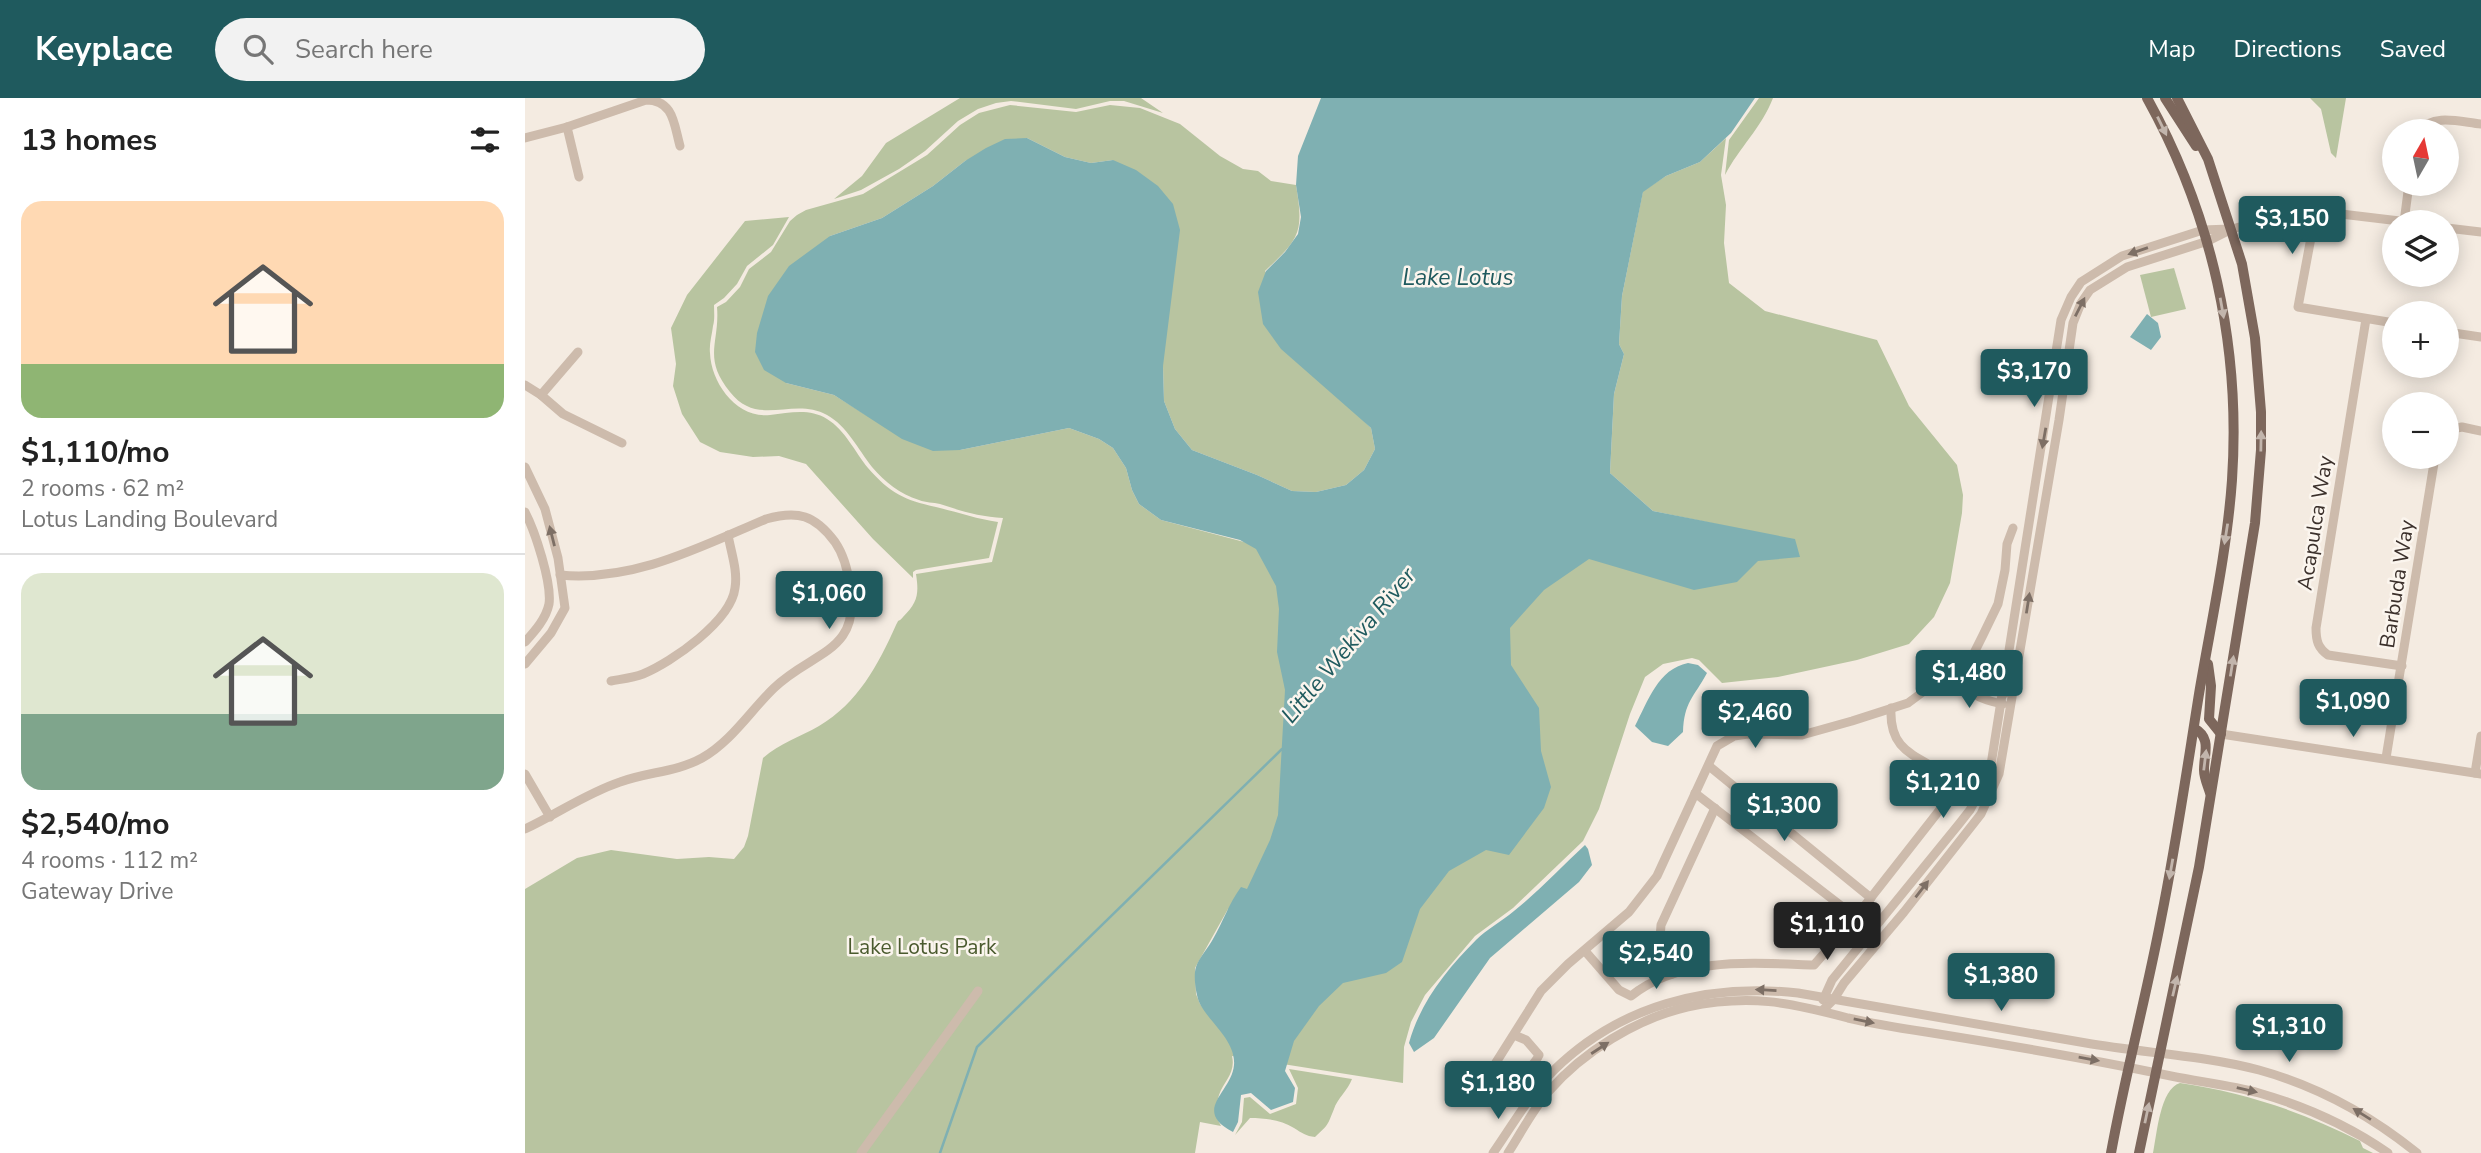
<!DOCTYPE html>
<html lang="en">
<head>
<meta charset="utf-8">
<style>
	body { margin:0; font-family:"Nunito Sans",sans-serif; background:#f2f2f2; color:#222; height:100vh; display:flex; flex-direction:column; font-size:26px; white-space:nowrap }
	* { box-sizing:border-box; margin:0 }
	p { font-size:23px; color:#767676 }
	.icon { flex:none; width:38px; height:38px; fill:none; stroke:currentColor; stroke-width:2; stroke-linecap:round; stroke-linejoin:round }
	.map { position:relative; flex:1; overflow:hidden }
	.details { display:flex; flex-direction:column; background:#fff; width:525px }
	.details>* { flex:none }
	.needle { width:46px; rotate:9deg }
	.fabs { position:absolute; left:1857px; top:21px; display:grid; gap:14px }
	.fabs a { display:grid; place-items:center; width:77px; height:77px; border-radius:50%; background:#fff; box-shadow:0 4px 18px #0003; font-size:35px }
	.price { position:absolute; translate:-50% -60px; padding:0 16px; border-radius:7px; background:#1f5a5e; color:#fff; font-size:23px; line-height:46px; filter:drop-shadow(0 2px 4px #0008) }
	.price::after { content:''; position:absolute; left:50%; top:42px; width:21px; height:16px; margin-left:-10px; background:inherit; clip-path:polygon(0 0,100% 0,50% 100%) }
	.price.on { background:#222; color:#fff }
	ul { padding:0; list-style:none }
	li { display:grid; align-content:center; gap:14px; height:371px; padding:0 21px }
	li+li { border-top:2px solid #e0e0e0 }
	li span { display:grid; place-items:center; height:217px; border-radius:21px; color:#555 }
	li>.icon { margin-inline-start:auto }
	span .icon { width:126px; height:126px; fill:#fffc; stroke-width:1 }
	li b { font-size:30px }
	h2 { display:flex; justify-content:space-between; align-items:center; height:84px; padding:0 21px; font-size:30px }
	header { display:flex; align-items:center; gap:42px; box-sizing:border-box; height:98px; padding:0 35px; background:#1f5a5e; color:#fff }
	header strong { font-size:33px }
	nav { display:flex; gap:38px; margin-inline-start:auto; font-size:24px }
	.search { width:490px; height:63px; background:#f2f2f2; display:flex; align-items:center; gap:18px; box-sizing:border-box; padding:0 24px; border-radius:38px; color:#767676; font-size:26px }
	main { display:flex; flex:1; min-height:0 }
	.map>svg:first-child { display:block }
	.green { fill:#b8c4a0; fill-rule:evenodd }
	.water { fill:#7fb0b2 }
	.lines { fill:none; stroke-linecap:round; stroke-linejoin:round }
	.stream { stroke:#7fb0b2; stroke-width:2.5 }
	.minor { stroke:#cdbbac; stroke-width:9 }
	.major { stroke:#7d675c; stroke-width:10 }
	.oneway { fill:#c2b5ac }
	.oneway2 { fill:#7d6f65 }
	.labels { text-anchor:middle; stroke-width:5; stroke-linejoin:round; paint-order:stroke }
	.street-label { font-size:21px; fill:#3b302b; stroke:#fbf5ee }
	.park-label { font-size:21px; fill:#4a5a2e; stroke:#fbf5ee }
	.water-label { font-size:23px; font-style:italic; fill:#1f5a5e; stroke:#fbf5ee }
</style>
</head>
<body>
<header>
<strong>Keyplace</strong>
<div class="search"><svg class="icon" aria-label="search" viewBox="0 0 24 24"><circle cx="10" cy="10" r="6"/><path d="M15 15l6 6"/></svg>Search here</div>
<nav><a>Map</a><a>Directions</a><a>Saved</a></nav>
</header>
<main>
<section class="details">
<h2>13 homes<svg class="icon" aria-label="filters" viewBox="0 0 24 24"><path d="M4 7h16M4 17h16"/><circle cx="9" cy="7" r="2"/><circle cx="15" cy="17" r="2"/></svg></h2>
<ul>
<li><span style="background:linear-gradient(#ffd9b3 75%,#8fb573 0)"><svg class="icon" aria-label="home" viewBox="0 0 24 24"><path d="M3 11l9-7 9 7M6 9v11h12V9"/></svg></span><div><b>$1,110/mo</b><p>2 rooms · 62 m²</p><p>Lotus Landing Boulevard</p></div></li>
<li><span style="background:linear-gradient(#dfe7d0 65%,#7fa58c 0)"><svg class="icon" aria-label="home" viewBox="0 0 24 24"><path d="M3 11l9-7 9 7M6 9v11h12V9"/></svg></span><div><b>$2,540/mo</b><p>4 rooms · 112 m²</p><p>Gateway Drive</p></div></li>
</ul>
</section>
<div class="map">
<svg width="1956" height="1055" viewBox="0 0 1956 1055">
	<rect width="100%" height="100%" fill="#f4ebe1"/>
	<g class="green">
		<path d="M435,0H616L638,15L599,3H585L551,11L486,3L471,5L453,11L433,23L400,53L374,71L336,92L309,101L337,78L361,45Z"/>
		<path d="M1234,0H1248C1237,29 1214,50 1200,77L1204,42Z"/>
		<path d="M1785,0H1821L1811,60L1806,55L1796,11Z"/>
		<path d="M485,7L551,14L585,7L615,10L655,26L695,58L718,71L733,73L746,83L771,87C779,135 775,140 740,173L820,305L846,330L850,351L839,372L821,387L791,394L767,393L732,377L667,352L650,331L639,303L638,268L588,62L566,65L540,59L502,40L440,63L408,88L357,120L305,138L261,285L309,297L341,317L435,352L544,330L574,341L588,350L601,370L607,392L614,406L636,422L723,445L1006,399L1239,436L1128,413L1085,375L1089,296L1099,256L1094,246L1097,198L1118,93L1141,78L1175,64L1201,40L1196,77L1201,107L1199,145L1204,185L1240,213L1352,242L1384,308L1432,367L1438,397L1437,415L1425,485L1409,519L1384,546L1332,562L1253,579L1197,585L1174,562L1167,560L1138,566L1120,579L1105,616L1074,711L1058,743L988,810L950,838L900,897L886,924L879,949L878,985L707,958C711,975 699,983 694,997C692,1003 691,1010 690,1016L696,1028L675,1024L670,1055H0V791L52,760L86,752L152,761L184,759L209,761L219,749L223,738L238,660C255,645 275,639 294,628C333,605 353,567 371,527C375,519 372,526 378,519C393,504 394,496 391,476L467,464L478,420C456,419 436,413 415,406C408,404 401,405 394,402C375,396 360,384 347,369C333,351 322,328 302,317C268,298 233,330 205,294C177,259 195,245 192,209L201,204L215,189L224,171L246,154L265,123L272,117L281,112L338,96L402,57L435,27L454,15ZM703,811L690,925L675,906L671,896L670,870Z"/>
		<path d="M264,119L248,147L222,168L212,186L199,200L189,207C189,214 190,221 188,228C187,237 184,246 185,255C186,285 212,321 245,317C265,315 284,310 302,321C320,332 330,354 343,370C365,395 379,402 411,409C432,414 452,421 473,424L464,460L391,472L388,474V480L348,441L281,366L254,358L228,359L195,354L175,344L157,316L148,288L151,266L146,230L162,197L220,123Z"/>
		<path d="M1649,170L1661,211L1626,219L1615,177Z"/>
		<path d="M764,971L827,981C823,992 812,1001 809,1011C802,1028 804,1026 790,1039C781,1038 777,1035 769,1030C756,1022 740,1020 725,1020L710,1037L717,1024L719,1000L725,999L745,1016L771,1006L773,990Z"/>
		<path d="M1655,985C1718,994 1778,1014 1835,1043L1838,1050L1848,1055H1628C1632,1036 1635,991 1655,985Z"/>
	</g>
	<g class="water">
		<path d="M796,0H1230L1206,35L1175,64L1141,78L1118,94L1097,198L1094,246L1099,256L1089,296L1085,375L1128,413L1270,441L1275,459L1233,463L1212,484L1169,492L1064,461L1019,492L985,530L986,567L1014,610L1016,653L1026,689L1019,710L984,757L961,752L924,773L895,811L877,864L861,875L818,885L794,908L769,943L760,973L770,990L768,1004L746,1012L726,995L716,997L713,1024L708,1034C666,1012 707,994 709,967C711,943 685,925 675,906C671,898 668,878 671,869C674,860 683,850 688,841C698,824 704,805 716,789L722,791L745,742L753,717L760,592L752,554L754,511L751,488L731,451L715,442L636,422L614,406L607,392L601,370L588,350L574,341L544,330L435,352L408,353L377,341L309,297L261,285L239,272L230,254L232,235L243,198L264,168L305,138L357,120L408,88L440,63L461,50L480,41L502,40L540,59L566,65L588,62L611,72L633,88L648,106L655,132L638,268L639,303L650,331L667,352L732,377L767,393L791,394L821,387L839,372L850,351L846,330L756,251L738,226L733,194L741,173L760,154L773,136L776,119L771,87L773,58Z"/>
		<path d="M1622,216L1633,225L1636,239L1626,252L1605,239Z"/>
		<path d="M1163,565L1173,567L1182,575C1169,599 1159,604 1158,634L1143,648L1127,644L1110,628C1123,603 1133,571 1163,565Z"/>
		<path d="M1060,747L1063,751L1067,767L1054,784L965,860L909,940L889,954L884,945C895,905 921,872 951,842C962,831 977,823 989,813C1014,793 1036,769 1060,747Z"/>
	</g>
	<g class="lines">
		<path class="stream" d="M415,1055L452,949L757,651"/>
		<g class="minor">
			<path d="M42,29L54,79"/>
			<path d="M1894,33C1909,15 1935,24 1956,26"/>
			<path d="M0,40L42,29L121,2C149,2 149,27 155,48"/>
			<path d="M1791,113L1773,209L1869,225"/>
			<path d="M1879,124L1884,86"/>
			<path d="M1922,130L1956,134"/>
			<path d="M1841,221L1791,530C1791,543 1793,550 1803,557L1877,568"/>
			<path d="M1922,234L1956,239"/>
			<path d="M0,287L16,297L38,316L97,345"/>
			<path d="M16,297L53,254"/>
			<path d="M1922,332L1937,329L1956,333"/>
			<path d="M0,369L20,411L33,460L40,510L26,535L0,566"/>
			<path d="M0,414C10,433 27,485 24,506C21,521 9,534 0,544"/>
			<path d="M1435,566C1450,586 1455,591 1480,595"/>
			<path d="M1427,572C1442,594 1451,601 1478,606"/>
			<path d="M86,583C97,581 108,580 118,576C147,564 206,523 210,490C213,473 206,454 203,437"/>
			<path d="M1696,636L1956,676"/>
			<path d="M1861,660L1910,359"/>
			<path d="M1184,668L1346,800"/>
			<path d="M1950,675L1956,638"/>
			<path d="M0,676L25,719"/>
			<path d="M1170,695L1350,834"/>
			<path d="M0,731C32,716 62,695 95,684C122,674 152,674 177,660C206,644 226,612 249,590C287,553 336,555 325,489C323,473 319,457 310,444C290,417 273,412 241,421C175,449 109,484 35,477"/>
			<path d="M1060,853L1094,892L1106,898C1155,858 1229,865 1289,867L1330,820L1424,700V693L1417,674C1387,656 1364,651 1366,610"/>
			<path d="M1147,876L1135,841L1136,827L1190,710"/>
			<path d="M1298,902L1307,882L1434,726L1445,712L1465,673L1536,222L1546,199L1556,184L1597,158L1678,132L1705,131"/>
			<path d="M1298,912L1309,901L1319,885L1379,814L1456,716L1474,676L1534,322L1548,225L1556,205L1565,192L1602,169L1683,143L1707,131L1755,118L1791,113L1883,124"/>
			<path d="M989,937L1001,942L1014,957C1008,971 967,1008 965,974L1016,893L1043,866L1104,814L1132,778L1192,648L1209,638L1223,636L1277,637L1327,623L1383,605L1418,579L1449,555L1458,537L1473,506L1480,472L1482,446L1488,430"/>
			<path d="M336,1055L453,893"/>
			<path d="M968,1055C986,1029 1006,995 1028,973C1095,907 1182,885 1273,895C1369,912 1465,929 1561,945C1618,955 1677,957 1734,972C1792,988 1845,1017 1892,1055"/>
			<path d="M983,1055C996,1035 1008,1011 1024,993C1058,954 1111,921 1162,909C1224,896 1264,904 1323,920C1349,926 1375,930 1401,934C1483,947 1565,961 1646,978C1675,984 1705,987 1734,995C1779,1008 1824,1028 1863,1055"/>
		</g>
		<g class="major">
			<path d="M1640,0L1671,48"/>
			<path d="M1683,566L1686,588L1684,621L1696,636"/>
			<path d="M1669,630C1687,640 1679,655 1679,672C1679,680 1683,688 1685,695"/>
			<path d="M1586,1055C1600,977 1621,900 1636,821C1651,747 1662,671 1674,596C1686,525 1702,453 1707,382C1716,248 1687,117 1622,0"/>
			<path d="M1614,1055L1674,769L1730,425L1736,352V314L1730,240L1717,166L1683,61L1652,0"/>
		</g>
	</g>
	<defs><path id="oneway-solid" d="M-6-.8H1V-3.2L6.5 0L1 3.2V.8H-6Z" transform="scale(1.75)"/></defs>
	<g class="oneway">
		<use href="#oneway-solid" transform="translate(1637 28) rotate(64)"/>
		<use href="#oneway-solid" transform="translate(1697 210) rotate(80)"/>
		<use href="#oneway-solid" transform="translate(1736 343) rotate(-89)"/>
		<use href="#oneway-solid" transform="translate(1701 436) rotate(99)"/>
		<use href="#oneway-solid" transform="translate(1707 568) rotate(-81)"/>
		<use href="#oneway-solid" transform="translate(1680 662) rotate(-83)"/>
		<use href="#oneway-solid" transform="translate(1646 771) rotate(100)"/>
		<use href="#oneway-solid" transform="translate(1650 888) rotate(-77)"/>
		<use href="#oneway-solid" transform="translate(1622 1015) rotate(-78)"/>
	</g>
	<g class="oneway2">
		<use href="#oneway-solid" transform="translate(1613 153) rotate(161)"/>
		<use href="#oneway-solid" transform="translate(1555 209) rotate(-63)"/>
		<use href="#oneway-solid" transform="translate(1519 340) rotate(100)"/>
		<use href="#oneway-solid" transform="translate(27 438) rotate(-104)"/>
		<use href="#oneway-solid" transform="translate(1503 505) rotate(-81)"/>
		<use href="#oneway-solid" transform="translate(1397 791) rotate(-52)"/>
		<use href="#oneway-solid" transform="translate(1241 892) rotate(-177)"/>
		<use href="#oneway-solid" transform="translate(1339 923) rotate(11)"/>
		<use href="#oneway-solid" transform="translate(1075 950) rotate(-33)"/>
		<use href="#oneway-solid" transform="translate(1564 961) rotate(10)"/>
		<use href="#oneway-solid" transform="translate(1722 992) rotate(13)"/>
		<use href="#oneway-solid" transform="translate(1837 1016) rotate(-148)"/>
	</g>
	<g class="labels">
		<g class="street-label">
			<text transform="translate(1790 425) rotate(-81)" y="7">Acapulca Way</text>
			<text transform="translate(1872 486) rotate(-81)" y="7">Barbuda Way</text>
		</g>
		<g class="park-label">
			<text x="397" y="856">Lake Lotus Park</text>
		</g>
		<g class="water-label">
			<text x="933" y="187">Lake Lotus</text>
			<text transform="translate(823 547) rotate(-50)" y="8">Little Wekiva River</text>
		</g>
	</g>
</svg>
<div class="fabs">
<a><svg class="needle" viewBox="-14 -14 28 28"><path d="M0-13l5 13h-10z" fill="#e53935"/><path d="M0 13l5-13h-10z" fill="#767676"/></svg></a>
<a><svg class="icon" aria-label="layers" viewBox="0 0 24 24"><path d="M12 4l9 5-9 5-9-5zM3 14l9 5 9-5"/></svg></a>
<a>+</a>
<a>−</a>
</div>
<b class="price" style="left:1767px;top:158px">$3,150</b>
<b class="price" style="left:1509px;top:311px">$3,170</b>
<b class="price" style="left:304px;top:533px">$1,060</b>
<b class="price" style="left:1444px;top:612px">$1,480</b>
<b class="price" style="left:1828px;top:641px">$1,090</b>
<b class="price" style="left:1230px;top:652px">$2,460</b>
<b class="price" style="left:1418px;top:722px">$1,210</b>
<b class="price" style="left:1259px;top:745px">$1,300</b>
<b class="price on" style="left:1302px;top:864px">$1,110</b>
<b class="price" style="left:1131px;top:893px">$2,540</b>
<b class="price" style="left:1476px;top:915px">$1,380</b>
<b class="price" style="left:1764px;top:966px">$1,310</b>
<b class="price" style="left:973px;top:1023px">$1,180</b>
</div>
</main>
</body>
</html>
